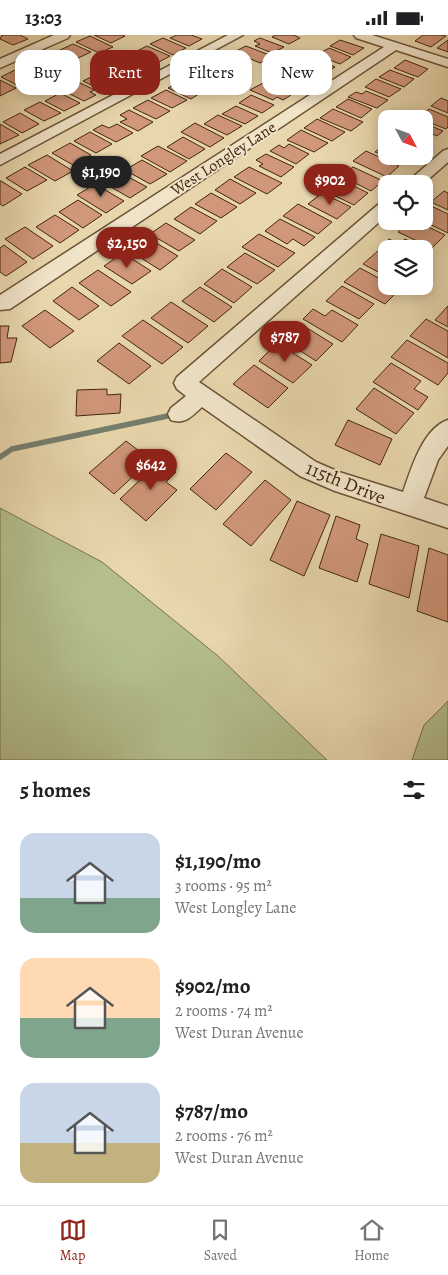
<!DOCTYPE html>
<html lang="en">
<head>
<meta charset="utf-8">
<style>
	body { margin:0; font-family:Alegreya,serif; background:#f6f6f6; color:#202124; height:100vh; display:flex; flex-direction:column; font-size:19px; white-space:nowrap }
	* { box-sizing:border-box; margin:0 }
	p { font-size:16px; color:#757577 }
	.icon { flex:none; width:28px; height:28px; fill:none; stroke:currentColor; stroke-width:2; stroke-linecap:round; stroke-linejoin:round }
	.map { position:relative; height:725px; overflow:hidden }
	.sheet { display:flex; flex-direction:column; background:#fff; flex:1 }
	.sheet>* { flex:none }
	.guide { position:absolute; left:15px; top:15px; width:419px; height:45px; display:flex; gap:10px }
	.needle { width:32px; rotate:131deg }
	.buttons { position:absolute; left:378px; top:75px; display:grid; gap:10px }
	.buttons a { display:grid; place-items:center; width:55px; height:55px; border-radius:10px; background:#fff; box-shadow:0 2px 12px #0003; font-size:25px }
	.price { position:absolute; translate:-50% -42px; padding:0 11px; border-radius:18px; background:#8f2418; color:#fff; font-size:16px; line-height:32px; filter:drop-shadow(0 1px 2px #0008) }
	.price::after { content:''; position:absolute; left:50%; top:30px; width:15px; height:11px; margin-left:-8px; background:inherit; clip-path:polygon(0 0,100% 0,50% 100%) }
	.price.current { background:#222; color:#fff }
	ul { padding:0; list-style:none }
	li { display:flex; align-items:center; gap:15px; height:125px; padding:0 20px }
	li span { display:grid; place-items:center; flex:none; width:140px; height:100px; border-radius:15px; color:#555 }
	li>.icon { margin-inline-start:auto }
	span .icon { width:60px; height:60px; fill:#fffc; stroke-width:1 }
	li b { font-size:21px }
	h2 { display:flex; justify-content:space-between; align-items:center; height:60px; padding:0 20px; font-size:21px }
	.chip { padding:0 18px; border-radius:15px; background:#fff; box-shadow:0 2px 12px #0003; font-size:18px; line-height:45px }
	.chip.current { background:#8f2418; color:#fff }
	.status { display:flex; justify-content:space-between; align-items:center; height:35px; padding:0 25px; background:#fff; direction:ltr }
	.status svg { height:14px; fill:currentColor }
	.tab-bar { display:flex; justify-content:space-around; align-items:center; height:70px; border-top:1px solid #e0e0e0; background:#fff; font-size:14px; color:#757577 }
	.tab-bar a { display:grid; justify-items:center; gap:2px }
	.tab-bar .current { color:#8f2418 }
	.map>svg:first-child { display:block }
	.green { fill:#b3be8c; stroke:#7b724d }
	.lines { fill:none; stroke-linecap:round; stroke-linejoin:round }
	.stream { stroke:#757e6d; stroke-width:5.5 }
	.building { fill:#d09779; stroke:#43260e }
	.minor-casing { stroke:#6c5236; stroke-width:3 }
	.minor { fill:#f0e4c9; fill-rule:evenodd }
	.labels { text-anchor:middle; stroke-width:4; stroke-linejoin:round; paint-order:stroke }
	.far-street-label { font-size:16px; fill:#43260e; stroke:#f0e4c9 }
	.street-label { font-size:19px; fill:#43260e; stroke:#f0e4c9 }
</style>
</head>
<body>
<div class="status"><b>13:03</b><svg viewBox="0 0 49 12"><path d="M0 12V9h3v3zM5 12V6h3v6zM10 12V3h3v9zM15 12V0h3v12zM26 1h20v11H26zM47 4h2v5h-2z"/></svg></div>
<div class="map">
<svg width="448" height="725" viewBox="0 0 448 725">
	<rect width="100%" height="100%" fill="#e8d6ac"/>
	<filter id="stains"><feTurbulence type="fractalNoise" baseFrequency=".004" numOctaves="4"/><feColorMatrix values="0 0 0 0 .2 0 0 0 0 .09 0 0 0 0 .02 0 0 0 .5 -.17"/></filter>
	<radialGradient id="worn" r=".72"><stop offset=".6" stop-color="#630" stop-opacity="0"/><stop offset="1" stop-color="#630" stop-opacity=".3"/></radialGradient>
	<g class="green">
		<path d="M0,473L102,527L218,621L327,725H0Z"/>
		<path d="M448,666V725H412L424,690Z"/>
	</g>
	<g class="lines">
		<path class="stream" d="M0,422L12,414L177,379"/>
	</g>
	<g class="building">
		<path d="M2,0H20L28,4L13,10L0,4Z"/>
		<path d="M94,0H122L125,1L111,8Z"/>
		<path d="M177,0H191L202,4L189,11L170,3Z"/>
		<path d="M276,0H293L300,3L289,9L272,2Z"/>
		<path d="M423,0H441L446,1L431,12L415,6Z"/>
		<path d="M90,1L113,12L99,18L76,7Z"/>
		<path d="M163,3L186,13L173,20L150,9Z"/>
		<path d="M260,3L284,12L272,18L255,11L260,9L254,6Z"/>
		<path d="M340,5L364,13L353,20L330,11Z"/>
		<path d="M448,5V17L437,13Z"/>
		<path d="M73,9L91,17L76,24L58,16Z"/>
		<path d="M147,11L170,21L157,28L133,18Z"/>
		<path d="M246,11L272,21L260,28L234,17Z"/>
		<path d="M329,13L351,22L340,29L317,20Z"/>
		<path d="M55,17L80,29L65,36L40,24Z"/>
		<path d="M231,19L252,28L240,34L219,26Z"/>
		<path d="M134,21L154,30L140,37L120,28Z"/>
		<path d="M310,22L335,32L324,39L299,29Z"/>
		<path d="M405,25L428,34L418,42L394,33Z"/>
		<path d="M36,26L54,35L39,42L21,33Z"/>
		<path d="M114,28L137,39L127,44L122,42L118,44L99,35Z"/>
		<path d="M216,28L237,37L224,44L203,35Z"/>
		<path d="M293,30L321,41L309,49L281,37Z"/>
		<path d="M17,34L39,45L23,53L1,42Z"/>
		<path d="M390,35L414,44L404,52L379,42Z"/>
		<path d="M199,36L223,47L210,54L193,47L199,43L192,40Z"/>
		<path d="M99,38L118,48L103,56L83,46Z"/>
		<path d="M279,39L300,48L296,50L302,53L294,58L266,47Z"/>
		<path d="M376,44L401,54L389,62L365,52Z"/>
		<path d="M0,45L16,53L0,61Z"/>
		<path d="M183,45L205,55L191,64L168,53Z"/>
		<path d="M76,46L95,55L90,57L96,60L84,66L60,54Z"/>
		<path d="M263,48L291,60L283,65L277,62L273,65L250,55Z"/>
		<path d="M166,55L187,65L172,73L151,63Z"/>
		<path d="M366,56L388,65L377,73L348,62L356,57L362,59Z"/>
		<path d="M60,58L80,68L64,76L45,66Z"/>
		<path d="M251,60L274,70L262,78L239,68Z"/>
		<path d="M441,63L448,66V78L431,71Z"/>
		<path d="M348,64L372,74L361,83L336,72Z"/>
		<path d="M148,65L170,76L156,84L133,73Z"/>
		<path d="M40,67L61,78L44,86L24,75Z"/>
		<path d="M236,71L258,81L245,89L222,79Z"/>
		<path d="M333,74L363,87L351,96L320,83Z"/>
		<path d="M429,74L448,82V92L446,94L418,83Z"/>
		<path d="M129,75L153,87L138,96L120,87L127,84L120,80Z"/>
		<path d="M20,78L39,89L22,98L3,87Z"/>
		<path d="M218,80L242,91L227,100L204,89Z"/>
		<path d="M317,84L345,97L332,106L304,93Z"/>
		<path d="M195,88L224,103L210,112L181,97Z"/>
		<path d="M424,88L443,96L437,101L431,98L426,103L424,102Z"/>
		<path d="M0,89L19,100L0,109Z"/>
		<path d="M117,89L133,98L116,107L93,95L102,90L109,93Z"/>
		<path d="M301,95L328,108L314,117L287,105Z"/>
		<path d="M90,97L112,109L96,118L74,106Z"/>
		<path d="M183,102L205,114L189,124L167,112Z"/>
		<path d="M70,108L91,120L73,130L52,118Z"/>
		<path d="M386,108V121H411L402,129L375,117Z"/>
		<path d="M289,109L309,119L296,129L270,116L279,110L284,113Z"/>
		<path d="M158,111L187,126L170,137L141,121Z"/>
		<path d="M366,116L399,131L387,142L353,126Z"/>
		<path d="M266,119L294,132L281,142L259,131L263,129L256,125Z"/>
		<path d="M47,120L73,136L55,146L28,130Z"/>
		<path d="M142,125L167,139L150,149L125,135Z"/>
		<path d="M25,132L47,145L27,156L6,143Z"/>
		<path d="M249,132L282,148L267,159L234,142Z"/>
		<path d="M353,132L383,146L371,156L341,141Z"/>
		<path d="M121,138L147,152L130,163L104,148Z"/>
		<path d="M230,144L256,158L240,169L215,155Z"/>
		<path d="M340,144L368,158L354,170L325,156Z"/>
		<path d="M0,146H1L22,159L3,171L0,169Z"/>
		<path d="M95,149L124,166L106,178L77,160Z"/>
		<path d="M444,156L448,158V175L431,167Z"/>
		<path d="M211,158L237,172L221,183L195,169Z"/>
		<path d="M322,158L351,172L337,184L308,169Z"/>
		<path d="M78,165L102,180L83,193L59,177Z"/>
		<path d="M298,169L332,187L318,199L283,181Z"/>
		<path d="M427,169L448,179V198L423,186L424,173Z"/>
		<path d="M191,172L217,186L200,199L174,184Z"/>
		<path d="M55,180L79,195L60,208L36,192Z"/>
		<path d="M280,184L315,202L304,211L293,204L287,209L265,196Z"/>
		<path d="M409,186H416L445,200L432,213L398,197Z"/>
		<path d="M166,188L195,205L179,216L150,199Z"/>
		<path d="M25,192L53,211L33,224L5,204Z"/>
		<path d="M259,199L295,218L278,232L242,212Z"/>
		<path d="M389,204L399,209L405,204L431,217L424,224V214L386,215L381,212Z"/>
		<path d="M153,206L178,221L160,235L127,214L137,207L145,212Z"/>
		<path d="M4,210L27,227L6,241L0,237V213Z"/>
		<path d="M378,216L386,220V241L363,229Z"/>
		<path d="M123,218L151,236L132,249L104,231Z"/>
		<path d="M245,218L275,235L257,249L227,232Z"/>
		<path d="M360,233L386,247V251H395L400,254L385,269L344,247Z"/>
		<path d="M222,234L252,252L234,268L204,249Z"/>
		<path d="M98,235L131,257L111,271L79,248Z"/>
		<path d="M342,251L374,269L359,284L326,266Z"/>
		<path d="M72,252L99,271L79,285L53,266Z"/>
		<path d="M200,252L232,272L214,287L182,266Z"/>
		<path d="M171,267L208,291L188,308L151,283Z"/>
		<path d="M448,271V292L435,285Z"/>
		<path d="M313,274L325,281L332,275L358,290L342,307L303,284Z"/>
		<path d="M45,275L74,296L50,313L22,291Z"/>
		<path d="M426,284L448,296V323L410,301Z"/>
		<path d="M143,285L183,312L162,329L122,301Z"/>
		<path d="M299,288L333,309L316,326L282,304Z"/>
		<path d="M0,291H9L7,303H17L11,327L0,328Z"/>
		<path d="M407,305L448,328V338L438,350L391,322Z"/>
		<path d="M119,308L151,331L129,349L97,326Z"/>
		<path d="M277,308L312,330L293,348L259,326Z"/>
		<path d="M391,328L421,346L414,354L428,362L418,375L373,347Z"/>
		<path d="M254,330L288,353L268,373L233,349Z"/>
		<path d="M374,353L414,378L396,399L356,374Z"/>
		<path d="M107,354V360L121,359L120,378L76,381L77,355Z"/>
		<path d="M348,385L392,404L380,430L335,410Z"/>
		<path d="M126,406L151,425L114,459L89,438Z"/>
		<path d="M226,418L252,437L216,475L190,454Z"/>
		<path d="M161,425L176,437L166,447L177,455L146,486L120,464Z"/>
		<path d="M265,445L291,465L251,511L223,489Z"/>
		<path d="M297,466L330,480L304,541L270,525Z"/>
		<path d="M336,481L360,490L356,504L368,509L357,547L319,533Z"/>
		<path d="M381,499L419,511L409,563L369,549Z"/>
		<path d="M429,513L448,520V587L417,576Z"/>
	</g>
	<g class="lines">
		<g class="minor-casing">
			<g id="minor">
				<path d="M54,0H70L68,3L0,33V24Z"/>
				<path d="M228,0H243L0,130V119Z"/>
				<path d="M354,0H372L448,24V32L396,15L10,274L0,275V260L384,12L356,3Z"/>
				<path d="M448,114V127L423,149H405L443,116Z"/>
				<path d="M386,167V181L199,347L316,427L339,437L403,457C411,434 423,393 448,385V411L438,425L424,463L448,471V493L335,456L300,441L202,372C192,381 185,390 171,385L168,379L171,373L186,361L177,354L174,348L177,342L380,168Z"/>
			</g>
		</g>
		<use href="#minor" class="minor"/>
	</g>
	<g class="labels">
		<g class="far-street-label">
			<text transform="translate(223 123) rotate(-33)" y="6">West Longley Lane</text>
		</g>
		<g class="street-label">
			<text transform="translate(346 447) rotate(22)" y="7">115th Drive</text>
		</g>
	</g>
	<rect width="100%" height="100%" filter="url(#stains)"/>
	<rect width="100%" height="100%" fill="url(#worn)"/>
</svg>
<div class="buttons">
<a><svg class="needle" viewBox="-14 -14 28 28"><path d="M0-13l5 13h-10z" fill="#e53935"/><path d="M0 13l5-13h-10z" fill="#757577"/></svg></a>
<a><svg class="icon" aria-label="locate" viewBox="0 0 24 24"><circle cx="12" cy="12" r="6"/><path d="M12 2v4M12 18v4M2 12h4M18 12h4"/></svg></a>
<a><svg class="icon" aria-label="layers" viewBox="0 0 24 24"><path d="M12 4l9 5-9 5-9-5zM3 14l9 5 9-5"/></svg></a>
</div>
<b class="price current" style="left:101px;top:163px">$1,190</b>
<b class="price" style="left:330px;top:171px">$902</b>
<b class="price" style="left:127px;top:234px">$2,150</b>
<b class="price" style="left:285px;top:328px">$787</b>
<b class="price" style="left:151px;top:456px">$642</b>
<div class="guide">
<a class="chip">Buy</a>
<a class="chip current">Rent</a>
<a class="chip">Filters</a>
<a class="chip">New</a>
</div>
</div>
<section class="sheet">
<h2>5 homes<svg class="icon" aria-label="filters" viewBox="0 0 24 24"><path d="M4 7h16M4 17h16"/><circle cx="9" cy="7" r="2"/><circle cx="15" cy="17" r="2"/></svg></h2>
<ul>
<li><span style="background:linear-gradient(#c9d6e8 65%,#7fa58c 0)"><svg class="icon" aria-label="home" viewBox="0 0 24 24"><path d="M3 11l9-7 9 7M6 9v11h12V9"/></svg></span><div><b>$1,190/mo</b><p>3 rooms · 95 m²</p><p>West Longley Lane</p></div></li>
<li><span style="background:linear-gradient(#ffd9b3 60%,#7fa58c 0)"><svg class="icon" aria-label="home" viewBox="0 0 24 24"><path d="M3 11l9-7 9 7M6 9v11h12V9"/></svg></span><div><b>$902/mo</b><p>2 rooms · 74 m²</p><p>West Duran Avenue</p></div></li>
<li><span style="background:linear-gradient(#c9d6e8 60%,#c2b280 0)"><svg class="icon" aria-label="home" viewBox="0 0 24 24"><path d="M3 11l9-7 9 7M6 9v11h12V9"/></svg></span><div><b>$787/mo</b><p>2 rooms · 76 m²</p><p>West Duran Avenue</p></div></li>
</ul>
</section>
<nav class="tab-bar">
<a class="current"><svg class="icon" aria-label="map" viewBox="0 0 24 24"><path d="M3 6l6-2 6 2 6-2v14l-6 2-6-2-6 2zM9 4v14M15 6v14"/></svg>Map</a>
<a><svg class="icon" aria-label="saved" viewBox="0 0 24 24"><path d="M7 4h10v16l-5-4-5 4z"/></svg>Saved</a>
<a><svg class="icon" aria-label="home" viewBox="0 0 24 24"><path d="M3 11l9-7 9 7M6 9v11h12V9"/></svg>Home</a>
</nav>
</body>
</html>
